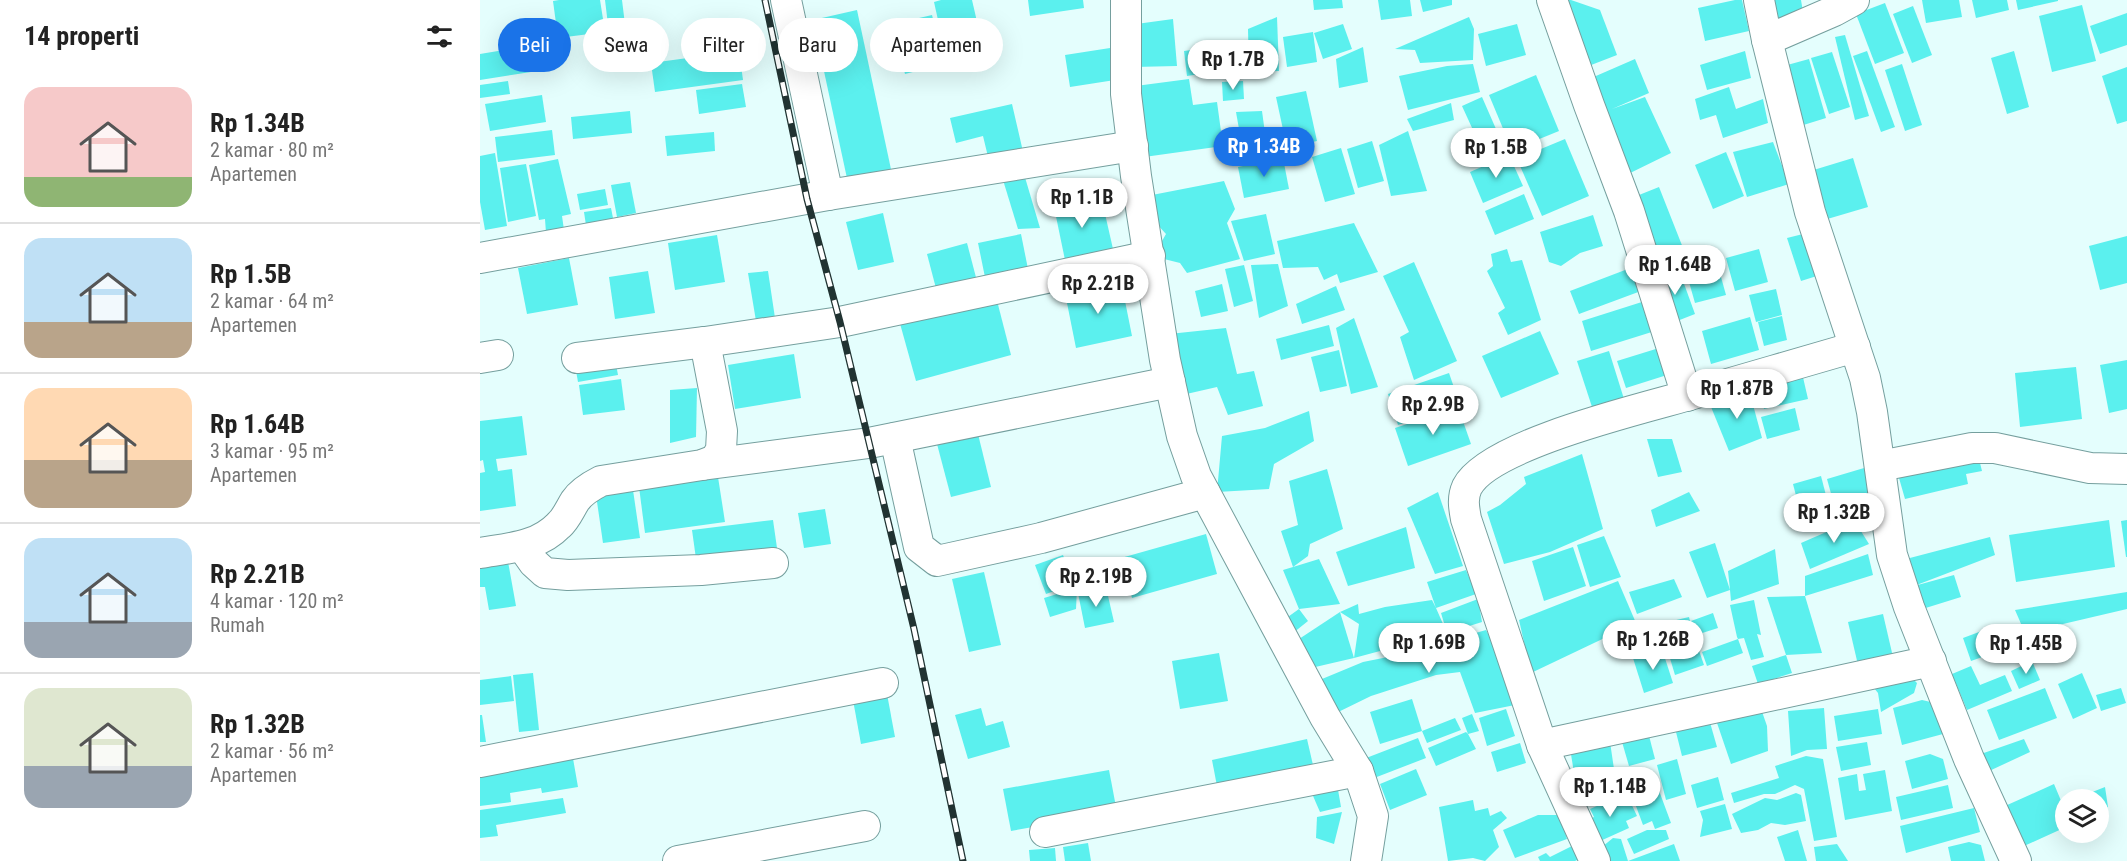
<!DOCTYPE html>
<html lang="id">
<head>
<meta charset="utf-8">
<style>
	body { margin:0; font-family:"Roboto Condensed",sans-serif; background:#f2f2f2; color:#222; height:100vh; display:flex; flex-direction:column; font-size:22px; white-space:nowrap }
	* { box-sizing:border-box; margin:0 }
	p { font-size:20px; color:#767676 }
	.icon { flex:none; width:33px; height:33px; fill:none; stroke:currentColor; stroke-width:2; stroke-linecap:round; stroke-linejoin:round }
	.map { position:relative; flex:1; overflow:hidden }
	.panel { display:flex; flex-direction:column; background:#fff; width:480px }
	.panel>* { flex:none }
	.hud { position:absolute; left:18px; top:18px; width:570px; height:54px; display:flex; gap:12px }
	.tools { position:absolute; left:1575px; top:789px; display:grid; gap:12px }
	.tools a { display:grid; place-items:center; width:54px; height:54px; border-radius:50%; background:#fff; box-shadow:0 6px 24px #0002; font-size:30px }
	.price { position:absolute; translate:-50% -51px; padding:0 14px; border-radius:21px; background:#fff; color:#222; font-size:20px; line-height:39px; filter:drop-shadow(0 2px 3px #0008) }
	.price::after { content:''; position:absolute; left:50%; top:36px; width:18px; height:14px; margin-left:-9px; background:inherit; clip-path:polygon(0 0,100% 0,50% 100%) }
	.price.active { background:#1a73e8; color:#fff }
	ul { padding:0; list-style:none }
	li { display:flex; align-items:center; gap:18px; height:150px; padding:0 24px }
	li+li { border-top:2px solid #e0e0e0 }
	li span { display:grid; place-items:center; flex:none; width:168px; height:120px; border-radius:18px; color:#555 }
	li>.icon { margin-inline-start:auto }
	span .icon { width:72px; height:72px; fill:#fffc; stroke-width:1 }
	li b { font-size:26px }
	h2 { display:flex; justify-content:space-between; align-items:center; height:72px; padding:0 24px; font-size:26px }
	.tag { padding:0 21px; border-radius:27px; background:#fff; box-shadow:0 6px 24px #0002; font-size:21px; line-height:54px }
	.tag.active { background:#1a73e8; color:#fff }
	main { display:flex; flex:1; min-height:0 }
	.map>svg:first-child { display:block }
	.building { fill:#5bf0ee }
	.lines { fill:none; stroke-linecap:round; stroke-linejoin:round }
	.minor-casing { stroke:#759f9e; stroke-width:32 }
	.minor { stroke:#fff; stroke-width:30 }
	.rail-casing { stroke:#213332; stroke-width:7 }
	.rail { stroke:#fff; stroke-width:4.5; stroke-dasharray:14; stroke-linecap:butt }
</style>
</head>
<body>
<main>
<section class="panel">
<h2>14 properti<svg class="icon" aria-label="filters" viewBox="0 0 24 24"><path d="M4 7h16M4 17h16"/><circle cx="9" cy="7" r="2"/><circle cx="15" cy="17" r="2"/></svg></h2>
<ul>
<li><span style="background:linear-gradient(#f6c9c9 75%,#8fb573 0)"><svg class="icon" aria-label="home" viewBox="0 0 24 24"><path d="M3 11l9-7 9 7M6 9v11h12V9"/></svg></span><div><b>Rp 1.34B</b><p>2 kamar · 80 m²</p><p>Apartemen</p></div></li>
<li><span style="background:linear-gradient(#bfe0f5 70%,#b9a48a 0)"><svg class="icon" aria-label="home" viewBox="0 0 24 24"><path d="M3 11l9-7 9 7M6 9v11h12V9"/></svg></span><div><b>Rp 1.5B</b><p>2 kamar · 64 m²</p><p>Apartemen</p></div></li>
<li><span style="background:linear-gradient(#ffd9b3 60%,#b9a48a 0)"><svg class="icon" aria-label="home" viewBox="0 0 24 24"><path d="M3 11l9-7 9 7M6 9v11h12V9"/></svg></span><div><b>Rp 1.64B</b><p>3 kamar · 95 m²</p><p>Apartemen</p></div></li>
<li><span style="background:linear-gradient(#bfe0f5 70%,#9aa5b1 0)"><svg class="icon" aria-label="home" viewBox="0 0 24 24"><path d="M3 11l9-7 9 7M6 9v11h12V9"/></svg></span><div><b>Rp 2.21B</b><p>4 kamar · 120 m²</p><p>Rumah</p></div></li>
<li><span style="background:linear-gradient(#dfe7d0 65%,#9aa5b1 0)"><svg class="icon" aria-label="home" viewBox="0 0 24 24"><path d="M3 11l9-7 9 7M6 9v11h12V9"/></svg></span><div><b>Rp 1.32B</b><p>2 kamar · 56 m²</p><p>Apartemen</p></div></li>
</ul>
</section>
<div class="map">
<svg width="1647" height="861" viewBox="0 0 1647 861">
	<rect width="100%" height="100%" fill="#e4fefd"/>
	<g class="building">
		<path d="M79,0H120L125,32L78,38L73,1Z"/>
		<path d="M125,0H142L148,49L119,53L116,35L129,33Z"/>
		<path d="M461,0H492L501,39L464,47L454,2Z"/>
		<path d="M548,0H603L604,8L550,16Z"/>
		<path d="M833,0H862L863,8L834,10Z"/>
		<path d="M898,0H930L932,16L901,20Z"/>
		<path d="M940,0H972V5L943,12Z"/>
		<path d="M1082,0H1091L1120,10L1137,55L1106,67Z"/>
		<path d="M1255,0H1262L1269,31L1225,41L1218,8Z"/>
		<path d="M1293,0H1321L1324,18L1297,23Z"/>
		<path d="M1442,0H1479L1482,17L1446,23Z"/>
		<path d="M1492,0H1527L1529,10L1496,18Z"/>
		<path d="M1536,0H1578V1L1538,10Z"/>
		<path d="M1405,3L1424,53L1395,64L1376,14Z"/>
		<path d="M1602,5L1616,61L1572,72L1559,16Z"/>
		<path d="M1433,6L1452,55L1432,63L1413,14Z"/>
		<path d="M377,10L412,174L368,183L333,20Z"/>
		<path d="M1647,13V45L1620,54L1610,26Z"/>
		<path d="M452,15L464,64L425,74L413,24Z"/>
		<path d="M797,17L799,71L769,72L768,29Z"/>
		<path d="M989,17L994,29L993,60L940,63L935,50L915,49Z"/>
		<path d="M693,19L697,66L654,67L649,25Z"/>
		<path d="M863,24L872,49L843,59L834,33Z"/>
		<path d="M1037,24L1046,55L1006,66L998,34Z"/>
		<path d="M833,32L837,62L807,67L803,37Z"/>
		<path d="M1365,35L1389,116L1375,120L1355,37Z"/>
		<path d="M761,43L765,67L707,76L704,51Z"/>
		<path d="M47,46L51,72L0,80V54Z"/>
		<path d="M883,47L888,82L859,88L856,59Z"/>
		<path d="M630,48L635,80L590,87L585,55Z"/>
		<path d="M259,51L263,80L175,92L171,63Z"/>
		<path d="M1265,51L1271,78L1227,90L1220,65Z"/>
		<path d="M1387,51L1415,127L1401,132L1373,56Z"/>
		<path d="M1534,51L1549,107L1527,114L1511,58Z"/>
		<path d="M1352,52L1370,107L1349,114L1331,58Z"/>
		<path d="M1155,59L1169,93L1132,109L1165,97L1191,153L1142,177L1109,79Z"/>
		<path d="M1329,59L1346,118L1317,127L1300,67Z"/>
		<path d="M993,64L1000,92L928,110L919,76L967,66Z"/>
		<path d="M1422,64L1442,125L1425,131L1405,70Z"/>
		<path d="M1647,67V121L1637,124L1622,76Z"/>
		<path d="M1056,75L1079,131L1032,150L1009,95Z"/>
		<path d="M709,79L713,105L737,102L743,146L657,158L648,87Z"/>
		<path d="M28,81L30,94L0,98V85Z"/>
		<path d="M763,81L764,99L743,101L742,82Z"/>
		<path d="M262,84L266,107L219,114L216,90Z"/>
		<path d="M1249,87L1256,109L1283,99L1288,123L1243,138L1236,115L1220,120L1215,99Z"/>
		<path d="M826,91L837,141L807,148L796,97Z"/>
		<path d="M62,95L66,122L10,131L5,104Z"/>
		<path d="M1002,97L1023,145L1004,154L982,106Z"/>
		<path d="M971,103L974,120L933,131L927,119Z"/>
		<path d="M532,104L544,156L510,165L503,136L476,143L470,118Z"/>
		<path d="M150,111L152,133L93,139L91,117Z"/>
		<path d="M782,111L787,148L762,146L756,112Z"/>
		<path d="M72,130L75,155L18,162L15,137Z"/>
		<path d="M928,131L947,191L911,196L899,145Z"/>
		<path d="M234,132L235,151L187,156L185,136Z"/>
		<path d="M1085,139L1109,196L1062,216L1037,159Z"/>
		<path d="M892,141L904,181L878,188L867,149Z"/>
		<path d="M1293,142L1309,184L1267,197L1253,152Z"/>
		<path d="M861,148L875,194L845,202L832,157Z"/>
		<path d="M1246,152L1264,196L1233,209L1215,165Z"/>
		<path d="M15,153L27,226L5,230L0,202V156Z"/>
		<path d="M1029,155L1043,186L1003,203L990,172Z"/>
		<path d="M803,158L809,189L764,198L758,167Z"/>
		<path d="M1373,158L1388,207L1344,220L1327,172Z"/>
		<path d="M78,159L91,214L82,216L84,230L66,233L65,219L59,220L49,165Z"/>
		<path d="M46,164L56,216L28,222L20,168Z"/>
		<path d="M544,174L560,228L538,229L523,180Z"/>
		<path d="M744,181L755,209L747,223L760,259L707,273L700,263L684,259L682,241L686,234L676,223L672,195Z"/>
		<path d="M150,182L156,213L137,217L131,185Z"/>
		<path d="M1179,187L1205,253L1176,265L1149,199Z"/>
		<path d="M125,189L128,205L100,210L97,194Z"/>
		<path d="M1044,194L1054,219L1015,235L1005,211Z"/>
		<path d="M573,202L623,205L633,249L585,260Z"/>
		<path d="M131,208L135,228L107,232L104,212Z"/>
		<path d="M403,213L414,262L378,270L366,222Z"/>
		<path d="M786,214L795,254L764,261L751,221Z"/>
		<path d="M1113,215L1123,246L1100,253L1081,266L1069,262L1060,232Z"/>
		<path d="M874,223L898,272L860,283L857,274L844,280L838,267L803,268L797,241Z"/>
		<path d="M1327,233L1340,275L1321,281L1307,238Z"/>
		<path d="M541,234L549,274L506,282L498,243Z"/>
		<path d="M237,235L245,282L195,290L188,243Z"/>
		<path d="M1647,236V283L1620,290L1609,246Z"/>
		<path d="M487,243L498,285L458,296L447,254Z"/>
		<path d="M1027,249L1031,262L1042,260L1061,320L1028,335L1018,313L1025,308L1007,271L1013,266L1011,254Z"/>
		<path d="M1279,249L1288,282L1255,291L1246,258Z"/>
		<path d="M89,258L98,305L47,314L38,268Z"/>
		<path d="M1236,259L1246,295L1215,303L1205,268Z"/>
		<path d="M934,262L977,361L934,380L920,337L929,332L903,276Z"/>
		<path d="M798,264L808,306L779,318L771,265Z"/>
		<path d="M764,265L773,301L754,307L745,269Z"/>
		<path d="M1153,267L1161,291L1099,314L1090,291Z"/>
		<path d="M1199,270L1215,314L1192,323L1176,278Z"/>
		<path d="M168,271L175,313L135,319L129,277Z"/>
		<path d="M288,271L295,318L276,321L268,273Z"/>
		<path d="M641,281L652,336L596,348L585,293Z"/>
		<path d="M742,284L748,311L721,317L715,291Z"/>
		<path d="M856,286L865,310L822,324L816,304Z"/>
		<path d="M1296,289L1302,315L1276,322L1269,295Z"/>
		<path d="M515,293L531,355L436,381L419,320Z"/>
		<path d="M1165,301L1175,331L1111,351L1102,321Z"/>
		<path d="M1302,316L1307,340L1284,346L1278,322Z"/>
		<path d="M1270,317L1279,350L1231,364L1222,331Z"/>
		<path d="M874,318L898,387L871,394L856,328Z"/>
		<path d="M849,325L854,346L801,360L796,339Z"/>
		<path d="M746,328L757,374L774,371L783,406L748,415L737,387L702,395L689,334Z"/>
		<path d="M1060,331L1079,374L1021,398L1002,356Z"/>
		<path d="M1179,348L1187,375L1146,388L1137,361Z"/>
		<path d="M859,350L867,386L840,392L831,357Z"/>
		<path d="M1129,351L1144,399L1113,410L1097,361Z"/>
		<path d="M314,354L321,398L255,409L248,365Z"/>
		<path d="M135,359L138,375L98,382L95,365Z"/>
		<path d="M1647,360V409L1629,413L1620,365Z"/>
		<path d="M1596,367L1602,419L1540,427L1535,373Z"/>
		<path d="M969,373L980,405L918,425L908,394Z"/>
		<path d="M1322,373L1328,399L1284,409L1278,384Z"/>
		<path d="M141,379L145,410L103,415L99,385Z"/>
		<path d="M217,388L216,437L190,443V390Z"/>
		<path d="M1269,390L1282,438L1249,451L1229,402Z"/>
		<path d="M978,407L991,444L928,466L915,428Z"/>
		<path d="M1315,408L1320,430L1287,439L1281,417Z"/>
		<path d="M829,411L834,441L794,464L789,489L737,492L742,436L785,428Z"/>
		<path d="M42,416L47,455L16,459L18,471L32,469L36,506L0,511V473L5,472L3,460L0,461V421Z"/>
		<path d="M498,434L511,487L471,497L457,444Z"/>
		<path d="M1167,439H1192L1202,472L1178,477Z"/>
		<path d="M1102,454L1123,529L1070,552L1024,564L1007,512L1020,505L1046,484L1044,477Z"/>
		<path d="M1499,459L1502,471L1486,474L1488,484L1425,499L1419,478Z"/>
		<path d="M1384,468L1392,497L1355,508L1347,479Z"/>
		<path d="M847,469L863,529L830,544L828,556L813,567L839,559L860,604L819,609L828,621L813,633L805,619L819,609L803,570L813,567L801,531L818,525L809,481Z"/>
		<path d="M1341,476L1349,507L1321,515L1313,484Z"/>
		<path d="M238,477L245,522L165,533L159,487Z"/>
		<path d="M153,490L160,538L123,543L116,495Z"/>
		<path d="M958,492L983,566L955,574L927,508Z"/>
		<path d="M1209,492L1220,511L1176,527L1171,510Z"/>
		<path d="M345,509L351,544L324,548L318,513Z"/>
		<path d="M293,520L298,555L217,566L212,530Z"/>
		<path d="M1374,520L1389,544L1330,569L1321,543Z"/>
		<path d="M1629,520L1635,567L1536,582L1529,535Z"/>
		<path d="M1647,520V557H1646L1641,521Z"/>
		<path d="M926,527L935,568L868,586L856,552Z"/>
		<path d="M726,534L737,574L652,598L641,558Z"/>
		<path d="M1124,536L1141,577L1110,587L1097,545Z"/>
		<path d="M1510,537L1515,555L1434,586L1474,575L1481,597L1436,611L1426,559Z"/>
		<path d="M1235,543L1250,590L1248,571L1295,549L1299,584L1251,601L1250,590L1227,598L1209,552Z"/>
		<path d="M1093,547L1106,586L1064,601L1052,561Z"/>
		<path d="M1388,554L1393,575L1325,596V576Z"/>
		<path d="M583,555L594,584L566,594L555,565Z"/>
		<path d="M27,556L36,606L9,610L5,587H0V561Z"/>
		<path d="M618,558L622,583L598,588L593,563Z"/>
		<path d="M986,570L996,594L956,608L967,633L874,658L879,624L860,612L878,604L879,614L905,607L952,600L956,608L947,582Z"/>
		<path d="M504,572L521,645L489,652L472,579Z"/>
		<path d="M1194,579L1202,597L1157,614L1149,592Z"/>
		<path d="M1138,581L1156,623L1051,673L1039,620Z"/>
		<path d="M626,587L634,622L605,628L598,593Z"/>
		<path d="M597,588L596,609L570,617L564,598Z"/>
		<path d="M1647,592V609L1545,633L1535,610Z"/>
		<path d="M1325,596L1342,653L1306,655L1287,597Z"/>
		<path d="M998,599L1002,622L967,633L961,613Z"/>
		<path d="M1274,600L1281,635L1277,634L1284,657L1271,660L1264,638L1258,639L1257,637L1250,605Z"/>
		<path d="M860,612L874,658L831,668L816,641Z"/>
		<path d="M1233,613L1238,628L1216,635L1211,621Z"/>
		<path d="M1403,614L1413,657L1378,665L1368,622Z"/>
		<path d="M1209,617L1214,638L1175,647L1171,626Z"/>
		<path d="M1515,626L1517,633L1529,628L1536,645L1491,661L1483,638Z"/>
		<path d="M1006,630L1045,703L995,713L980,672L956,675L891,696L848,717L842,679L883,662L923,654Z"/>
		<path d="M1258,639L1263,653L1227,666L1222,652Z"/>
		<path d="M1217,645L1224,665L1195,675L1189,655Z"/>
		<path d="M1182,649L1193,683L1164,693L1153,658Z"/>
		<path d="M739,653L748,701L700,709L692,661Z"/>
		<path d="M1306,655L1312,673L1278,684L1272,666Z"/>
		<path d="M1552,661L1560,680L1539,689L1531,671Z"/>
		<path d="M1491,666L1500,685L1525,675L1532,691L1487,710L1472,674Z"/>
		<path d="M53,673L59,730L39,732L33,675Z"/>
		<path d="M1427,673L1437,683L1434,693L1401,712L1398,693L1390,683Z"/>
		<path d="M1602,673L1617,708L1593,719L1578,684Z"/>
		<path d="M31,676L34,701L0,705V680Z"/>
		<path d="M1565,688L1577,718L1519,740L1507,710Z"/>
		<path d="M1641,688L1646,703L1621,711L1616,695Z"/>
		<path d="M407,694L415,737L381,744L373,700Z"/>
		<path d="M932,699L942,731L975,718L981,730L947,743L942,731L900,744L890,712Z"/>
		<path d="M1442,700L1455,703L1463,734L1422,745L1413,708Z"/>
		<path d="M1280,706L1287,726L1288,751L1251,764L1236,720Z"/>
		<path d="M501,708L506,726L523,721L530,747L488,759L475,715Z"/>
		<path d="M1344,708L1347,749L1327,750L1311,756L1308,711Z"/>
		<path d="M1026,709L1035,736L1007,746L999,718Z"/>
		<path d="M1398,709L1402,734L1358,741L1354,716Z"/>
		<path d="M992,714L999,731L988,734L996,749L956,766L948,748L986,732L988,734L982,718Z"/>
		<path d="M0,715H2L6,742H0Z"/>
		<path d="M1229,719L1237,747L1202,756L1195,728Z"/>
		<path d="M1167,728L1175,759L1149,766L1140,735Z"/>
		<path d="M1129,735L1134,769L1119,767L1095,779L1089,742Z"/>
		<path d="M938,738L946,758L889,780L881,760Z"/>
		<path d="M827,739L833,765L737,786L732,760Z"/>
		<path d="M1544,739L1550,752L1507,772L1498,755Z"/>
		<path d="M1387,742L1391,765L1361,771L1356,747Z"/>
		<path d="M1040,743L1046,763L1017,772L1011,752Z"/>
		<path d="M91,747L98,787L62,793L61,788L30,793L31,802L0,806V767Z"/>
		<path d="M1450,754L1463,759L1468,779L1432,789L1425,761Z"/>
		<path d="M1326,756L1343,759L1357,837L1334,841L1324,789L1315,785L1295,794H1284L1254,803L1251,793L1299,778L1295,766Z"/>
		<path d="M1197,759L1206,794L1186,800L1177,765Z"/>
		<path d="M936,769L947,795L910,810L900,784Z"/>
		<path d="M629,770L637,812L531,831L523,789Z"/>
		<path d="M1405,770L1412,811L1365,820L1358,778L1377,774L1379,791L1386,790L1383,774Z"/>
		<path d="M1238,777L1244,800L1217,808L1211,785Z"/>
		<path d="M856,778L861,807L840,812L830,789Z"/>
		<path d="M1574,784L1582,803L1586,801V827L1544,846L1525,806Z"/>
		<path d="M1468,785L1473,808L1421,820L1416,797Z"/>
		<path d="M1625,787L1628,807L1618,812V800H1592Z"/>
		<path d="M1178,788L1191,823L1175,829L1172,821L1163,825L1153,798Z"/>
		<path d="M1316,793L1321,795L1326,821L1305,825L1291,823L1278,830L1261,833L1252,814L1285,798L1297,800Z"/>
		<path d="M1148,797L1157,816L1146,821L1149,828L1118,842L1102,823L1114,817L1110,809L1135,798Z"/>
		<path d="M83,798L86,813L16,825L18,836L0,838V810Z"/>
		<path d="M993,800L995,811L1008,808L1010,816L1021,811L1027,818L1013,830L1019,847L1005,861L993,858L968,861L959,807Z"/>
		<path d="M1245,804L1252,829L1220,837L1223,820L1220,811Z"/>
		<path d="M1494,808L1500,832L1426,853L1420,826Z"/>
		<path d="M862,812L854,844L836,838L837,817Z"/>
		<path d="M1058,815H1080L1087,839L1035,858L1023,830Z"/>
		<path d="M1167,830H1186L1189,839L1154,854L1147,839Z"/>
		<path d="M1318,830L1327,861H1305L1297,837Z"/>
		<path d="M1133,838L1141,839L1148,861L1194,844L1200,861H1120L1117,851Z"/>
		<path d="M1489,842L1501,845L1505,861H1471L1468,847Z"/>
		<path d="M608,843L611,861H585L583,847Z"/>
		<path d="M1098,843L1099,859L1095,861H1060L1058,857L1066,853L1070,857Z"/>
		<path d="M1357,844L1368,861H1336L1334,847Z"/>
		<path d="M575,848L576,861H550L549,850Z"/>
	</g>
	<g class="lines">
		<g class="minor-casing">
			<g id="minor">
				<path d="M306,0L348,195"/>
				<path d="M646,0V94L656,176L685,360L702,436L716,476L845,717L878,771L893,816L886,861"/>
				<path d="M1072,0L1109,105L1149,211L1207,396"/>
				<path d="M1279,0L1287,40L1330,212L1385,378L1392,412L1412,555L1429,607L1489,759L1536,861"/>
				<path d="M1287,40L1354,11L1374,0"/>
				<path d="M0,258L348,195L653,146"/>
				<path d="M0,358L18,355"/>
				<path d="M97,358L225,342L360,322L670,256"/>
				<path d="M415,438L439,547L457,561L561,538L725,493"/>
				<path d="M222,465L389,443L690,382"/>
				<path d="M1400,466L1492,448H1515L1610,468L1647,469"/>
				<path d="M42,546L54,563L65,573L88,575L221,570L293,563"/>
				<path d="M0,553C29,548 58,547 79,525C86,519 90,509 95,501C101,492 111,486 121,481L222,465L235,460L241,450L242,431L225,342"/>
				<path d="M1062,745L1451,661"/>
				<path d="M0,762L403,683"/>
				<path d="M565,832L878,771"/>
				<path d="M198,861L385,826"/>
				<path d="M1115,861L1062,745L986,519C984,508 982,498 987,487C1009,444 1165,408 1213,394C1267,378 1321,363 1375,347"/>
			</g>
		</g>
		<use href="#minor" class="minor"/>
		<g class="rail-casing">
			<path id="rail" d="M285,0L327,199L360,322L434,629L483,861"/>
		</g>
		<use href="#rail" class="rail"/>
	</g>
</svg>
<div class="tools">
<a><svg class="icon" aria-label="layers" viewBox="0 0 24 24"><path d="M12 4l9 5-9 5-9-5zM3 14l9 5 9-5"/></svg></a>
</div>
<b class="price" style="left:753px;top:91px">Rp 1.7B</b>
<b class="price active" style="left:784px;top:178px">Rp 1.34B</b>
<b class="price" style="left:1016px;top:179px">Rp 1.5B</b>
<b class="price" style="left:602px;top:229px">Rp 1.1B</b>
<b class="price" style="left:1195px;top:296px">Rp 1.64B</b>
<b class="price" style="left:618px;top:315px">Rp 2.21B</b>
<b class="price" style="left:1257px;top:420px">Rp 1.87B</b>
<b class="price" style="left:953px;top:436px">Rp 2.9B</b>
<b class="price" style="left:1354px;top:544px">Rp 1.32B</b>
<b class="price" style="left:616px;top:608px">Rp 2.19B</b>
<b class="price" style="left:1173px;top:671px">Rp 1.26B</b>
<b class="price" style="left:949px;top:674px">Rp 1.69B</b>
<b class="price" style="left:1546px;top:675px">Rp 1.45B</b>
<b class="price" style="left:1130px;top:818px">Rp 1.14B</b>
<div class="hud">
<a class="tag active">Beli</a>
<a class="tag">Sewa</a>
<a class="tag">Filter</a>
<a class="tag">Baru</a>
<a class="tag">Apartemen</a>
</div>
</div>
</main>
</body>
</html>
